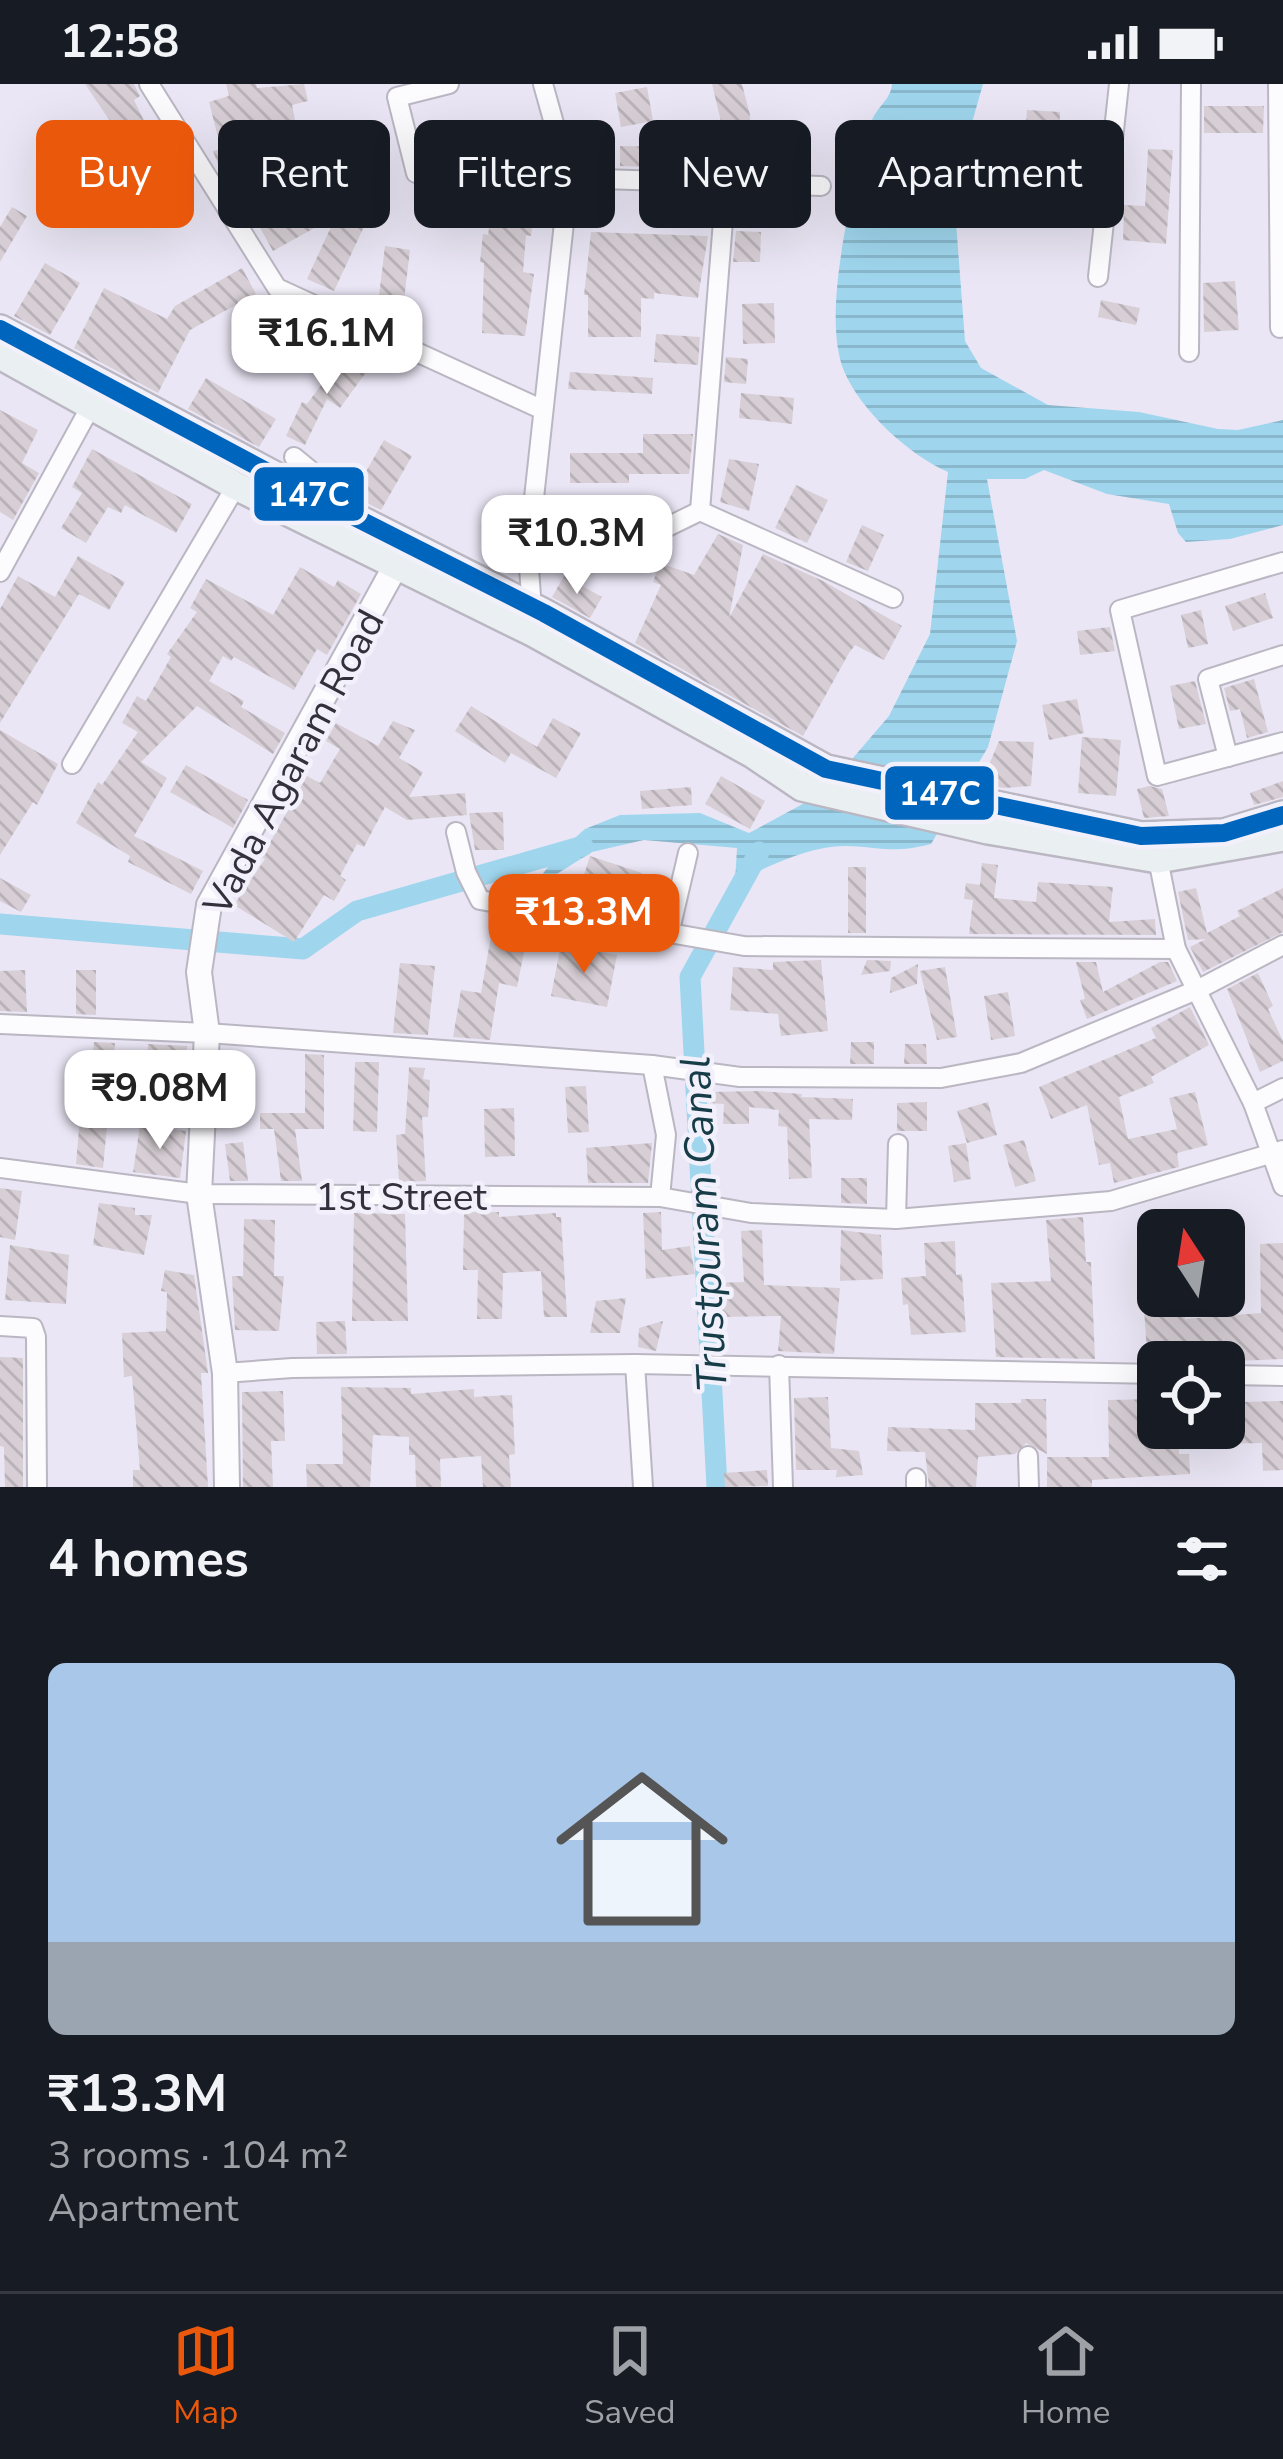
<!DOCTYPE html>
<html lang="en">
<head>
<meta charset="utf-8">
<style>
	body { margin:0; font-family:"Nunito Sans",sans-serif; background:#20242c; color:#f1f3f6; height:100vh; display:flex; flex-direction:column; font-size:45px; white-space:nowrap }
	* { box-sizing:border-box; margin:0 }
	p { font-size:39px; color:#9ea1a6 }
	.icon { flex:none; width:66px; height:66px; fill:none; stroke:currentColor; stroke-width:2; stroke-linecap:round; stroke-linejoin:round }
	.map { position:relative; height:1403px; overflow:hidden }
	.details { display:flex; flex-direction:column; background:#171b24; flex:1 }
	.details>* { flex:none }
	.hud { position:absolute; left:36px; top:36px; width:1212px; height:108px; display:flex; gap:24px }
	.needle { width:78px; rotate:348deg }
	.tools { position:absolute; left:1137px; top:1125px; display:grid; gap:24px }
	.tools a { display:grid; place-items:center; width:108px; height:108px; border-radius:18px; background:#171b24; box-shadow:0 12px 48px #0002; font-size:60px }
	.price { position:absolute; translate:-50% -102px; padding:0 27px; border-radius:24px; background:#fff; color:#222; font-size:39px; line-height:78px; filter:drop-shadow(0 3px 6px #0008) }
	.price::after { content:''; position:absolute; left:50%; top:72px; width:36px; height:27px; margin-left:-18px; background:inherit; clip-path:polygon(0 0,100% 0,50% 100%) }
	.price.on { background:#ea580c; color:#fff }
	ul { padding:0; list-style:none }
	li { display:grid; align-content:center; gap:24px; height:636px; padding:0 48px }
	li span { display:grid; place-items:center; height:372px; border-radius:18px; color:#555 }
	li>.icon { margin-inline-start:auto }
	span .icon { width:216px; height:216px; fill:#fffc; stroke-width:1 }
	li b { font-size:51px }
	h2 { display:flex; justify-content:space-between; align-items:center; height:144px; padding:0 48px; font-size:51px }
	.tag { padding:0 42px; border-radius:18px; background:#171b24; box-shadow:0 12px 48px #0002; font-size:42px; line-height:108px }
	.tag.on { background:#ea580c; color:#fff }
	.status { display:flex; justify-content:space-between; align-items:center; height:84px; padding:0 60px; background:#171b24; direction:ltr }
	.status svg { height:33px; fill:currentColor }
	.tab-bar { display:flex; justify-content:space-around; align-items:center; height:168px; border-top:3px solid #363941; background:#171b24; font-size:33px; color:#9ea1a6 }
	.tab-bar a { display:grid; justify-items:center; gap:6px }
	.tab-bar .on { color:#ea580c }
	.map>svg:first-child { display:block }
	.water { fill:url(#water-rules) }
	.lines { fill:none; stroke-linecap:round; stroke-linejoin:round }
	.canal { stroke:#9fd6ed; stroke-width:21 }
	.building { fill:url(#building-back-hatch) }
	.minor-casing { stroke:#bab7c2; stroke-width:22 }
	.tertiary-casing { stroke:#bab7c2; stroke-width:28 }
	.secondary-casing { stroke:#bab7c2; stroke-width:32 }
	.minor { stroke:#fcfbfe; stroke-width:18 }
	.tertiary { stroke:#fcfbfe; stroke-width:24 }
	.secondary { stroke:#eaf0f2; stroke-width:27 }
	.bus-1-casing { stroke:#f2f0fb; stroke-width:27 }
	.bus-1 { stroke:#0065bd; stroke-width:18 }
	.labels { text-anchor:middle; stroke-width:9; stroke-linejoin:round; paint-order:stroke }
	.street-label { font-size:39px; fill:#33303b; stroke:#f2f0fb }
	.water-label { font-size:42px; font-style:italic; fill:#163c48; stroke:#f2f0fb }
	.line-badge { stroke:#f2f0fb; stroke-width:4.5 }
	.badge-label { font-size:33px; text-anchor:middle; font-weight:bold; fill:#fff }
</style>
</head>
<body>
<div class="status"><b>12:58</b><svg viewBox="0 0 49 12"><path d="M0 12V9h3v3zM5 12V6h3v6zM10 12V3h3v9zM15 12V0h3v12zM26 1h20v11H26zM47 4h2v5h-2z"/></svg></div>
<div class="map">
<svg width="1283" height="1403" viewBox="0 0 1283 1403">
	<defs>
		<pattern id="water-rules" width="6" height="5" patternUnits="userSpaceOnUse" patternTransform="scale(3)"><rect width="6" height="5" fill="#9fd6ed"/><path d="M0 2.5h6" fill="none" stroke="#89b8cc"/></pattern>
		<pattern id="building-back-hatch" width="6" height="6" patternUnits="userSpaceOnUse" patternTransform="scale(3)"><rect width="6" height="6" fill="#d7cfd5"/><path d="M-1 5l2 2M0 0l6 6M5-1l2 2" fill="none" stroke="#b9b2b8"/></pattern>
	</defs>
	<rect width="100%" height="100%" fill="#eae6f5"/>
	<path class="water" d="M892,0H983L956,95L955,125L965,257L981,284L1048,321L1139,328L1218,345L1238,346L1283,336V441L1230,455L1186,458L1178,449L1169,420L1107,410L1044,386L1025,395H987L1017,557L988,663L931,760C891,770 884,763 845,762C808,762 768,783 735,798L737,764L644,756L592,768L531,806L558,769L585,745L620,731L700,729L749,749L823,709L889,632L930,550L948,388C909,371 861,327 844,287C820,229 854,99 871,39C876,23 891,16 892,0Z"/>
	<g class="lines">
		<g class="canal">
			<path d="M0,840L303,865L357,827L583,762"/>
			<path d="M717,1403L690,893L759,768"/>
		</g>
	</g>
	<g class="building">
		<path d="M85,0H134L140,12L134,16L148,45L190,109L142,139L115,95L87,111L62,69L110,37Z"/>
		<path d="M226,0H256L257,4L304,0L308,17L292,21L299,55L261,63L265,82L223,93L213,67L221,65L209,18L229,12Z"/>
		<path d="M712,0H742L750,31L749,83L719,85L718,46H723Z"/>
		<path d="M647,3L653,37L621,43L615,9Z"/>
		<path d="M1204,22H1264L1263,49H1204Z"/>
		<path d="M1027,26L1060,28L1059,56L1025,55Z"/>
		<path d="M620,62L678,63V84L620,82Z"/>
		<path d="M1148,65L1173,66L1166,160L1123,156L1124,121L1145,122Z"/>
		<path d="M328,79L339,98L354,91L382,104L334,207L307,195L336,132L273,167L258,140L301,116L292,100Z"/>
		<path d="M493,115L535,121L531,152L526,151L523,188L534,190L525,252L482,249L484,179L480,178L483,150L488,151Z"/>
		<path d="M12,123L27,132L0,178V143Z"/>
		<path d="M736,147L761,148L760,178H733Z"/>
		<path d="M591,148L708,152L698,214L654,209V215L641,214V253H588V211H584Z"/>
		<path d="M385,162L410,166L404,216L379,212Z"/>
		<path d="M45,179L80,199L50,251L14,232Z"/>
		<path d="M242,184L256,210L190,246L158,309L74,264L104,204L167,235L175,222Z"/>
		<path d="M1235,197L1239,246L1204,248L1203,199Z"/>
		<path d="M1101,216L1140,224L1136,241L1098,233Z"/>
		<path d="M774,219L775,259L743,260L742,220Z"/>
		<path d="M290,225L315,238L291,287L265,274Z"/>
		<path d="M656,250L700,253L698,281L654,278Z"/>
		<path d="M344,270L367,287L340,324L327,315L305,361L286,352L302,318L307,320Z"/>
		<path d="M726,273L748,275L746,300L724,298Z"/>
		<path d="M570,288L653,294L652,310L568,305Z"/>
		<path d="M206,294L276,335L259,363L188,325Z"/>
		<path d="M741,309L794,314L792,340L739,334Z"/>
		<path d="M0,326L38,346L22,379L39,389L13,436L0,428Z"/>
		<path d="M643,350H693L689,390H629V399H570V369H643Z"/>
		<path d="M384,356L412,372L381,426L352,412Z"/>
		<path d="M92,365L192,420L176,449L125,421L121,429L108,423L86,459L61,444L82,409L72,403Z"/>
		<path d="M729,375L759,380L749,427L720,418Z"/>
		<path d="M796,401L828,416L807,459L775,444Z"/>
		<path d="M862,441L884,451L868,487L846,478Z"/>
		<path d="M718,450L743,461L729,534L763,470L823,497L902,542L884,576L855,561L849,569L803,652L635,559L661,501L653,498L660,479L694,491Z"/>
		<path d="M78,472L125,498L109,526L79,510L0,639V525L18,492L55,513Z"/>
		<path d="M300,483L334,503L338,496L361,510L327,571L317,565L294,606L234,573L231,577L223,572L209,597L244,617L241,623L285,649L273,670L197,622L141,678L167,694L134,752L203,787L191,810L128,778L130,772L76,739L98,698L102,701L138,648L122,639L137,612L146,617L171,573L167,570L197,528L190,524L206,495L273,531Z"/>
		<path d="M564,492L602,513L590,534L552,513Z"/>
		<path d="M1265,509L1273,534L1233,547L1225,522Z"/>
		<path d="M1201,526L1208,560L1188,564L1181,531Z"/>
		<path d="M1110,543L1115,567L1080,571L1077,547Z"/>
		<path d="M1254,595L1268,648L1247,654L1240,625L1230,627L1224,604Z"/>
		<path d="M1195,597L1206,640L1179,645L1170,602Z"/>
		<path d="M1077,615L1084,649L1049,656L1042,621Z"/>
		<path d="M471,622L537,663L553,634L581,649L556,694L511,669L505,679L455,647Z"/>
		<path d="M393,637L415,646L399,674L423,688L409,713L465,709L467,731L407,736L385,723L364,763L357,760L340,792L346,796L334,817L324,811L294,858L234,821L265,775L262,773L307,692L320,699L340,665L326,657L336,639L378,662Z"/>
		<path d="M0,646L58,680L37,721L33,718L0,771Z"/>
		<path d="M1082,653L1121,656L1116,712L1078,709Z"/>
		<path d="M999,657L1034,658L1031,702L1004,704L981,700Z"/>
		<path d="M186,681L248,716L233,744L170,708Z"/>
		<path d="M721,692L765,717L750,745L705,720Z"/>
		<path d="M1283,697V713L1254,721L1250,709Z"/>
		<path d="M1149,702L1162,705L1169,732L1144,734L1137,705Z"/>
		<path d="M691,703L692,721L642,725L640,707Z"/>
		<path d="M503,728L504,766H475L469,729Z"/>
		<path d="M590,772L642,789L630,828L575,819Z"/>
		<path d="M982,779L998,781L994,814L1036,818L1038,798L1113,803L1109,838L1155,835L1156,851L969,850L973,816L964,815L966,799L980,801Z"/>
		<rect x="848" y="783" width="18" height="66"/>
		<path d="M0,794L31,811L21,828L0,817Z"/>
		<path d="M1196,804L1207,849L1240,832L1237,827L1283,804V848L1203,888L1190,863L1206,855L1188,856L1178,808Z"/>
		<path d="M492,846L527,853L517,903L499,899L490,956L453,953L461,906L481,909Z"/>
		<path d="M561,860L617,871L607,923L551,912Z"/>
		<path d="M821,876L828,947L781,952L778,930L730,926L733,883L773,886V878Z"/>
		<path d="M867,876L891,877L890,887L861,891Z"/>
		<path d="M1076,878H1096L1103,908L1160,878H1168L1177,897L1087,935L1080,916L1085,915Z"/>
		<path d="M400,879L435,882L428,951L393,949Z"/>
		<path d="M918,880L917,900L890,909L891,894Z"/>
		<path d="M945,883L957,953L937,956L920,887Z"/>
		<path d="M25,886L27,928L0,927V887Z"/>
		<path d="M76,886H96V931L76,930Z"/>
		<path d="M1258,889L1273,922L1268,925L1283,957V977L1260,988L1227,905Z"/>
		<path d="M1008,908L1015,952L991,956L984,912Z"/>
		<path d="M1190,923L1209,961L1151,993L1154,999L1119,1013L1128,1055L1177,1045L1169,1014L1195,1008L1208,1061L1177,1069L1179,1083L1114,1099L1110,1079L1099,1081L1087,1021L1051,1035L1039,1003L1156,954L1151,944Z"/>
		<path d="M94,958L115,959L103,1084L76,1080L80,1033H87Z"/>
		<path d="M851,958H874V980H850Z"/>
		<path d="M148,960L187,962L186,1009H146Z"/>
		<path d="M905,960H926L927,980H904Z"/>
		<path d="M305,970L324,971V1045H295L302,1097H281L274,1045H260V1029H305Z"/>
		<path d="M355,978H379L377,1048L353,1047Z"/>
		<path d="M409,983L425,984L423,995L430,996L428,1033H422L426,1097L399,1098L396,1051L405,1050Z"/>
		<path d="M586,1002L589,1048L568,1049L565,1003Z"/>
		<path d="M760,1007L802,1010L801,1013L853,1015L852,1036L809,1035L812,1094L789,1095L787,1043L778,1042L779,1026L749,1023V1040H723L724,1020L710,1019V1008Z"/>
		<path d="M927,1018V1047H897V1019Z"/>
		<path d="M988,1018L997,1051L967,1059L957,1027Z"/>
		<path d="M514,1024L515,1072L485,1073L484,1025Z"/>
		<path d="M140,1041L186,1047L180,1094L133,1088Z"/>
		<path d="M1024,1056L1036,1097L1015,1103L1003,1061Z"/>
		<path d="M243,1058L248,1097H230L225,1060Z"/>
		<path d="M652,1059L648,1099H588L586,1064Z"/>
		<path d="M966,1059L971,1095L954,1098L948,1062Z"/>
		<path d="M841,1094H867V1120L841,1119Z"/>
		<path d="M0,1104L22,1107L15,1156L0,1153Z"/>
		<path d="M99,1119L135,1124V1131H152L144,1171L93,1161Z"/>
		<path d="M464,1128H499V1133L556,1129V1133H561L567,1233H544L541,1187L503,1189L502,1235H477L478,1186H463Z"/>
		<path d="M661,1128L662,1166L690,1162L695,1190L646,1195L643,1129Z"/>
		<path d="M354,1129L405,1130L408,1237H352Z"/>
		<path d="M1083,1133L1086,1178H1091L1095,1275L996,1273L991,1199L1051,1197L1046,1136Z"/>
		<path d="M244,1135L275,1136L274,1192H284L279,1247L235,1246L232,1192H243Z"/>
		<path d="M762,1146L764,1201L840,1204L834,1270L778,1267L781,1232L717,1233L716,1199L744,1198L741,1147Z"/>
		<path d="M841,1146L881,1151L883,1195L840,1197Z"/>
		<path d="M955,1157L956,1191L962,1190L966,1248L911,1251L908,1220L903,1221L901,1194L926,1192L924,1159Z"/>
		<path d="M1283,1159V1275L1213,1278L1212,1263L1147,1268L1140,1167L1158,1166V1212H1183L1185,1235L1261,1229L1260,1160Z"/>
		<path d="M10,1161L69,1171L66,1220L5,1216Z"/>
		<path d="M165,1186L194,1191L208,1289H201L208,1403H133V1386H140L132,1292L124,1293L122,1249L166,1247L167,1208L161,1207Z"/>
		<path d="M626,1214L620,1249H590L596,1217Z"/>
		<path d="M345,1237L347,1270H317L316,1238Z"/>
		<path d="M663,1237L656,1267L638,1263L639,1244Z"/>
		<path d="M0,1273L23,1274V1403H5L4,1363L0,1362Z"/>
		<path d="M341,1303L411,1304V1310L474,1305V1313L512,1311L515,1370L509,1371L511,1403H483L481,1372L440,1375L441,1403H416L415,1371H409V1353L373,1351L370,1403H307L306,1380H343Z"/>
		<path d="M283,1307L285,1357H271L273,1403H243L242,1308Z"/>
		<path d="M1224,1312H1239L1240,1318L1283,1317V1386L1263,1387L1262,1359L1220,1360Z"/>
		<path d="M828,1313L831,1364L859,1367L863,1391L836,1393L837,1386H796L794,1314Z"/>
		<path d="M1021,1315H1046L1047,1370L1026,1359L1015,1370L978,1373L976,1403H929L925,1368L887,1367L888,1343L975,1346V1319H1021Z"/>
		<path d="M1158,1315V1344H1179V1370H1189L1190,1390L1092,1396V1403H1047V1373H1109L1108,1316Z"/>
		<path d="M767,1386L768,1402L725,1403L724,1389Z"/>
	</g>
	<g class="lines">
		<g class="minor-casing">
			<g id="minor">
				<path d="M149,0L277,204L541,325"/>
				<path d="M449,0L397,13L416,89L821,102"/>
				<path d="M1278,0L1280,244"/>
				<path d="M726,99L700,427L893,514"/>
				<path d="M1098,193L1119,0"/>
				<path d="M1189,268L1191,0"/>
				<path d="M294,373L311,387L313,401L309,410"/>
				<path d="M528,469L620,466L700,427"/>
				<path d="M1283,478L1120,526L1157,692L1283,658"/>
				<path d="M0,488L92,320"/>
				<path d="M532,527L528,469L569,93L543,0"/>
				<path d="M1228,673L1208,595L1283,571"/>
				<path d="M72,680L236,402"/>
				<path d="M456,748L466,788L480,816L744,862L1176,865"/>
				<path d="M1158,775L1176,865L1253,1019L1283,1102"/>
				<path d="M669,850L688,769"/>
				<path d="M0,940L207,949L652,981L740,993L941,994L1021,979L1199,905L1283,861"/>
				<path d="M652,981L666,1051L660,1113"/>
				<path d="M1253,1019L1283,1004"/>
				<path d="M0,1084L199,1110L660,1113L751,1129L896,1135L1111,1117L1283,1066"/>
				<path d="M896,1135L898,1060"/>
				<path d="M0,1242L33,1244L36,1253L37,1403"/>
				<path d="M635,1280L643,1403"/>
				<path d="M779,1281L783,1403"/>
				<path d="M225,1289L292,1284L635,1280L1158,1290"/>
				<path d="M1224,1291L1283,1292"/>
				<path d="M1028,1372L1029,1403"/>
				<path d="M916,1394V1403"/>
			</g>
		</g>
		<g class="tertiary-casing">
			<path id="tertiary" d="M227,1403L225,1289L199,1110L207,949L199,888L209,821L406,463"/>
		</g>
		<g class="secondary-casing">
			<g id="secondary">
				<path d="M0,245L309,410L544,529L826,685L1141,752L1224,749L1283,731"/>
				<path d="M0,271L236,402L534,549L753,670L802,703L988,746L1158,775L1283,753"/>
			</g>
		</g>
		<use href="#minor" class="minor"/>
		<use href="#tertiary" class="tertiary"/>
		<use href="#secondary" class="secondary"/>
		<g class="bus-1-casing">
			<path id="bus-1" d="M0,245L309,410L544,529L826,685L1141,752L1224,749L1283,731"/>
		</g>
		<use href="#bus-1" class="bus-1"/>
	</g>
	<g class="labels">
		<g class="street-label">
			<text transform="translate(293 678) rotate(-62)" y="14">Vada Agaram Road</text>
			<text x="401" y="1126">1st Street</text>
		</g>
		<g class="water-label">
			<text transform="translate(703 1140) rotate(-93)" y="15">Trustpuram Canal</text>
		</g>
	</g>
	<g class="line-badge">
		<rect x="252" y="381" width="114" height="58" rx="12" fill="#0065bd"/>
		<rect x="883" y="680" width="113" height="58" rx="12" fill="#0065bd"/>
	</g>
	<g class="badge-label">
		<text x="309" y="422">147C</text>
		<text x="940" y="721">147C</text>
	</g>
</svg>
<div class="tools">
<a><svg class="needle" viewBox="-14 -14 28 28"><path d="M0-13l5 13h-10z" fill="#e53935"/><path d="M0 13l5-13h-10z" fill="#9ea1a6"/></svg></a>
<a><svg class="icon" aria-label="locate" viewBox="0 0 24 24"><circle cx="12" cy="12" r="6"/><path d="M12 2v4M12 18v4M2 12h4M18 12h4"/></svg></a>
</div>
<b class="price" style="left:327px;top:313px">₹16.1M</b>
<b class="price" style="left:577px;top:513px">₹10.3M</b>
<b class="price on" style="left:584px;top:892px">₹13.3M</b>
<b class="price" style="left:160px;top:1068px">₹9.08M</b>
<div class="hud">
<a class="tag on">Buy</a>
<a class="tag">Rent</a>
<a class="tag">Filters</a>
<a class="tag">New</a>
<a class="tag">Apartment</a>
</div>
</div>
<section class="details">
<h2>4 homes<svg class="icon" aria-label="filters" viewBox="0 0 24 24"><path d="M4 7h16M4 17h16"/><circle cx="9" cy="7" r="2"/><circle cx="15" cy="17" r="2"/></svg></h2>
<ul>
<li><span style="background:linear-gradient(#a9c7e8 75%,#9aa5b1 0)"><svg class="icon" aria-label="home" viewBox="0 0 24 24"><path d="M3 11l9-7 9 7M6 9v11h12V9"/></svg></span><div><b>₹13.3M</b><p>3 rooms · 104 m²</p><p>Apartment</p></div></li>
</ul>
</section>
<nav class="tab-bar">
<a class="on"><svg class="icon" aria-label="map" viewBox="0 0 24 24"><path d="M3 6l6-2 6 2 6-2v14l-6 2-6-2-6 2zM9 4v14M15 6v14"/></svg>Map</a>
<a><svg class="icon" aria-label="saved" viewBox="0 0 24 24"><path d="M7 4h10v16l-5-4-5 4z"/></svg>Saved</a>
<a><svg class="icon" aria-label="home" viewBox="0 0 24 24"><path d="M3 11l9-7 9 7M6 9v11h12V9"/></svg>Home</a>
</nav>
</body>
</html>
